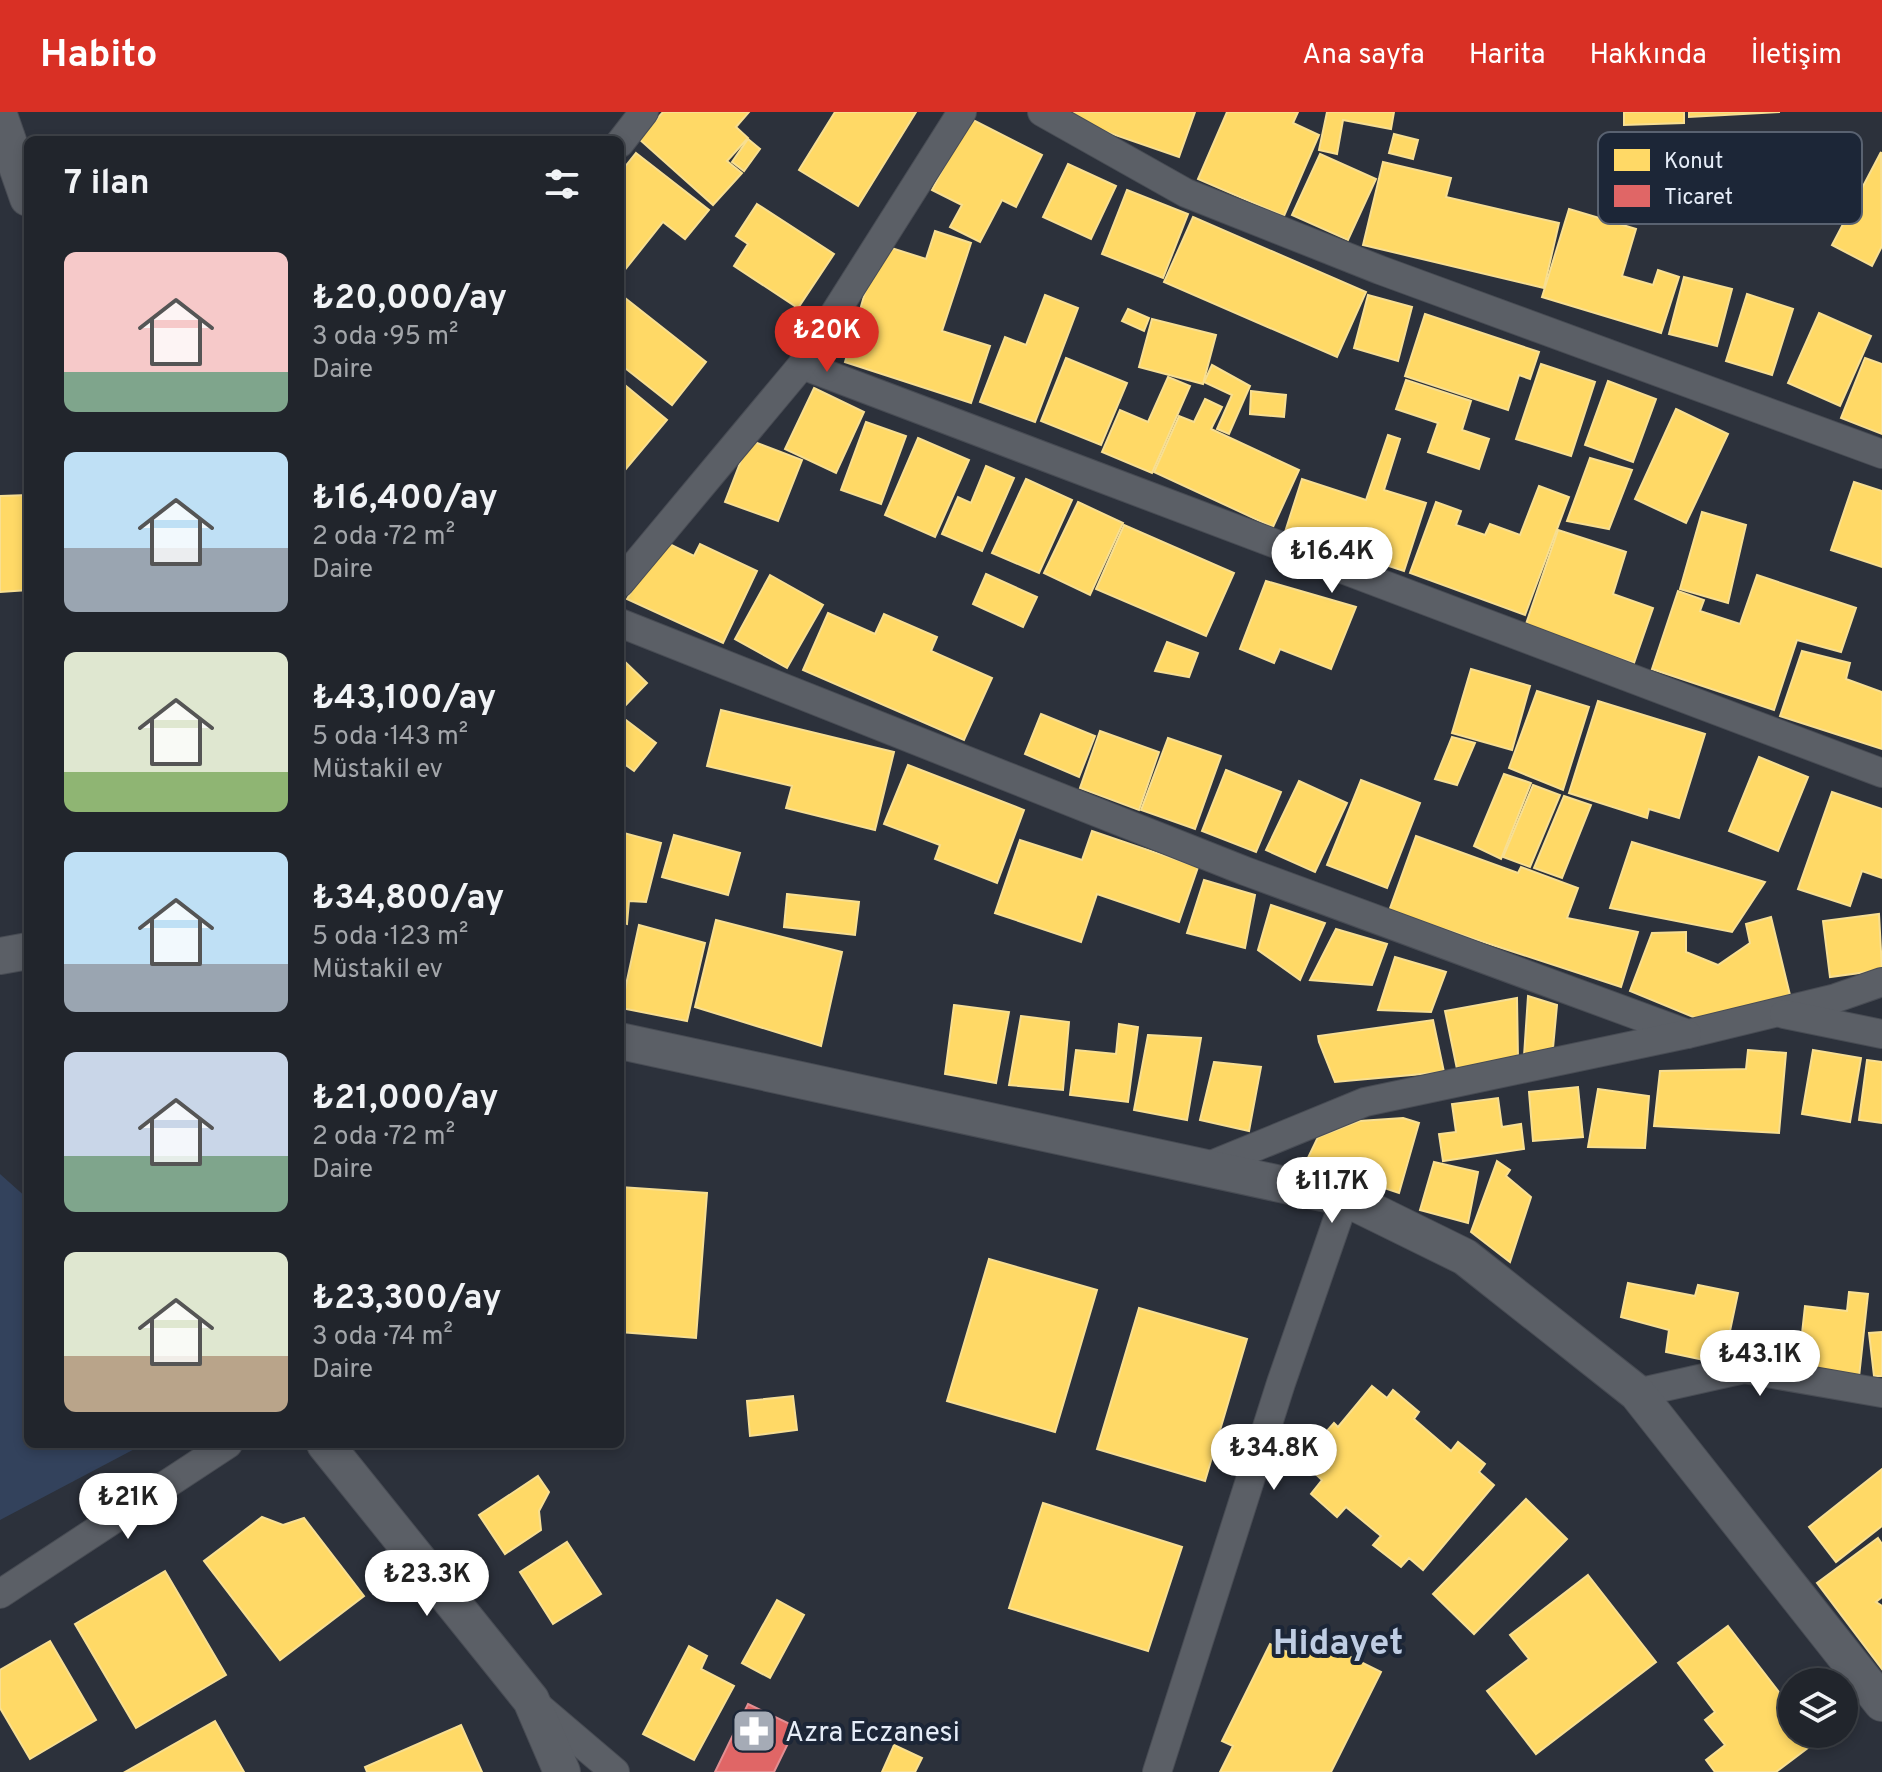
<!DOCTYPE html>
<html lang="tr">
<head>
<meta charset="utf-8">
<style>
	body { margin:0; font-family:Overpass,sans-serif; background:#292d34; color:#f1f3f6; height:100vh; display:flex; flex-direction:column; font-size:30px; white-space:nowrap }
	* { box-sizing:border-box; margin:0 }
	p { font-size:26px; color:#a2a5a9 }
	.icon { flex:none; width:44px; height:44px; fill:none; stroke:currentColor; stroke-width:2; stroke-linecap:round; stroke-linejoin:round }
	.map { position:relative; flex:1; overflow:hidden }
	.drawer { position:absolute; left:24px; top:24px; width:600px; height:1312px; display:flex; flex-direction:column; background:#21252c; border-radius:12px; box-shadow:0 4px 12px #0003,0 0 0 2px #3e4248 }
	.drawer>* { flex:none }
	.tools { position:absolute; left:1778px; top:1556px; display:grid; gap:16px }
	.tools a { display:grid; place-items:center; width:80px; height:80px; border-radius:50%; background:#21252c; box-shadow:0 4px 12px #0003,0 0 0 2px #3e4248; font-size:40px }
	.price { position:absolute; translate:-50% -68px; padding:0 18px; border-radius:28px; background:#fff; color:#222; font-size:26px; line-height:52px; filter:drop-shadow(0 2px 4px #0008) }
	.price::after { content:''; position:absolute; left:50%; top:48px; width:24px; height:18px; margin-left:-12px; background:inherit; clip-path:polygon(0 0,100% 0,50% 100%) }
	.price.on { background:#d93025; color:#fff }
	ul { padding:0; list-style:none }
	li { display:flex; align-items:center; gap:24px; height:200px; padding:0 40px }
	li span { display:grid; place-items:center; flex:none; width:224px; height:160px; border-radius:12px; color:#555 }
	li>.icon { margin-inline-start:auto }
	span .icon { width:96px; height:96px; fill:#fffc; stroke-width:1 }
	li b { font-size:34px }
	h2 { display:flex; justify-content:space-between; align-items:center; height:96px; padding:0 40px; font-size:34px }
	header { display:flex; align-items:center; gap:48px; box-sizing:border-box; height:112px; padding:0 40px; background:#d93025; color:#fff }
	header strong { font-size:38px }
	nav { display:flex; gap:44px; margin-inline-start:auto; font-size:28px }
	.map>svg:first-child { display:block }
	.green { fill:#33425c }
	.homes { fill:#ffd966; stroke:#f8df92; stroke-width:2 }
	.shops { fill:#e06666; stroke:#e28e92; stroke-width:2 }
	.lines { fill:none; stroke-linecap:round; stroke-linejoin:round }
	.minor-casing { stroke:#484c54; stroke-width:30 }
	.tertiary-casing { stroke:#484c54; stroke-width:38 }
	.minor { stroke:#5b5f66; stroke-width:28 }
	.tertiary { stroke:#5b5f66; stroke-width:36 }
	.labels { text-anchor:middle; stroke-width:8; stroke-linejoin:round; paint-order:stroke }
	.poi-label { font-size:28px; fill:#e6edf8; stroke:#1c2637; text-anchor:start }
	.district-label { font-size:36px; font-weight:bold; fill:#bfcde3; stroke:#1c2637 }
	.key { fill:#1c2637; stroke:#596271; stroke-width:2 }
	.key-label { font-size:22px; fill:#e6edf8 }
</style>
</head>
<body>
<header>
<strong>Habito</strong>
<nav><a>Ana sayfa</a><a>Harita</a><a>Hakkında</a><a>İletişim</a></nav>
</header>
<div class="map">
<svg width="1882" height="1660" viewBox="0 0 1882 1660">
	<rect width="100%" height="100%" fill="#2c313b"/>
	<path class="green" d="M0,1062L28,1087V1332H144L0,1408Z"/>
	<g class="homes">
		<path d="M663,0H749L736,15L748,26L727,49L742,61L713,93L639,27Z"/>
		<path d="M835,0H916L858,94L799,58Z"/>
		<path d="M1065,0H1195L1179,45L1063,5Z"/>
		<path d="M1227,0H1298L1293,11L1319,23L1284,104L1198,67Z"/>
		<path d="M1327,0H1394L1391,17L1343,8L1337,42L1319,38Z"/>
		<path d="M1624,0H1684V11L1624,13Z"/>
		<path d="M1689,0H1780L1689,5Z"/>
		<path d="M969,6L1042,43L1016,95L1002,88L980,130L950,115L962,93L932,78Z"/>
		<path d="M1394,22L1418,28L1413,47L1389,41Z"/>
		<path d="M748,27L760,37L744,59L732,50Z"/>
		<path d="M1881,40L1882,134L1872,154L1832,133Z"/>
		<path d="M636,41L709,98L685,127L663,110L620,164V61Z"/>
		<path d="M1320,42L1376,67L1348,128L1292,103Z"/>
		<path d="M1383,50L1451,66L1446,85L1559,111L1544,176L1363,133Z"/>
		<path d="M1068,52L1116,74L1091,127L1043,105Z"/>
		<path d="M1127,78L1188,102L1163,166L1102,142Z"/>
		<path d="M757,92L834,142L798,196L734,154L748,132L736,124Z"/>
		<path d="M1569,97L1636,117L1622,164L1653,173L1658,158L1679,165L1661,221L1542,185Z"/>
		<path d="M1193,105L1366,180L1337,245L1164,170Z"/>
		<path d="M935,119L971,131L942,219L990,234L971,291L845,250L879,132L926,147Z"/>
		<path d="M1684,165L1732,177L1717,234L1669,222Z"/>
		<path d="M620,182L706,250L672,293L620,252Z"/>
		<path d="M1747,182L1793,197L1772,263L1726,249Z"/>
		<path d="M1045,183L1078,196L1035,310L980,290L1005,225L1026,233Z"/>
		<path d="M1368,183L1412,195L1398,249L1354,236Z"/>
		<path d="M1128,197L1149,206L1144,219L1122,209Z"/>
		<path d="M1819,201L1871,224L1840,294L1788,271Z"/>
		<path d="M1425,202L1539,240L1530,267L1519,263L1508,298L1405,264Z"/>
		<path d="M1152,207L1216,223L1203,272L1139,255Z"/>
		<path d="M1066,246L1127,271L1101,333L1041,309Z"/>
		<path d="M1865,246L1882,252V322L1841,306Z"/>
		<path d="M1541,252L1595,270L1571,344L1516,327Z"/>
		<path d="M1212,253L1250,274L1229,322L1217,317L1232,283L1204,270Z"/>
		<path d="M1168,265L1190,274L1152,361L1102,340L1120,298L1148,310Z"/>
		<path d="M1406,268L1471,289L1462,318L1489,327L1479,357L1428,340L1438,311L1396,297Z"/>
		<path d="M620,269L667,308L620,364Z"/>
		<path d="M1608,269L1656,287L1633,350L1585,333Z"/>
		<path d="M814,276L864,300L836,361L785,337Z"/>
		<path d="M1251,279L1286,283L1284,305L1250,302Z"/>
		<path d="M1205,287L1222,295L1211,317L1299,358L1273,415L1154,360L1179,304L1194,310Z"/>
		<path d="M1676,297L1728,322L1686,411L1635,387Z"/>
		<path d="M866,310L906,324L881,392L841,378Z"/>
		<path d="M1388,323L1400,327L1384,378L1426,391L1404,459L1285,420L1302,367L1366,388Z"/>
		<path d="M918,326L969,348L935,425L885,403Z"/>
		<path d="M749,328L802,348L778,409L725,390Z"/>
		<path d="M1590,346L1632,358L1609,417L1567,409Z"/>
		<path d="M986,354L1014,366L982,439L942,422L958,385L971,391Z"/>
		<path d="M1026,367L1072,388L1039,461L992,441Z"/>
		<path d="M1854,370L1882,379V455L1831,438Z"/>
		<path d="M1539,374L1569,385L1525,503L1410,461L1436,390L1461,399L1456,413L1485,423L1490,412L1520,423Z"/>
		<path d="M28,383V478L0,480V384Z"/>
		<path d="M1078,390L1123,411L1090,483L1044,461Z"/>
		<path d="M1702,400L1746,413L1728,491L1680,477Z"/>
		<path d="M1124,413L1234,461L1206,524L1096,477Z"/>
		<path d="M1558,418L1626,440L1613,482L1653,496L1634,551L1525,515Z"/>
		<path d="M661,428L694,444L700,432L757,459L723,531L627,487Z"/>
		<path d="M986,462L1037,485L1023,515L973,492Z"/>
		<path d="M770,463L823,493L787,556L735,527Z"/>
		<path d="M1757,463L1856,496L1841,540L1797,528L1774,598L1652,557L1678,479L1704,488L1700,499L1740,512Z"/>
		<path d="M1266,469L1356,495L1331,557L1280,537L1274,551L1240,537Z"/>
		<path d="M828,501L875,522L884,502L937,525L931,539L992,566L964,628L803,558Z"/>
		<path d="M1167,530L1198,541L1189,565L1155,559Z"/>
		<path d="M1802,539L1850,551L1846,567L1882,580V637L1780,604Z"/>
		<path d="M620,545L647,571L620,599Z"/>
		<path d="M1471,557L1530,574L1512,638L1452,621Z"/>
		<path d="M1537,579L1589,595L1563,678L1509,656Z"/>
		<path d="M1598,589L1705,622L1679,706L1649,697L1647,706L1569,681Z"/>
		<path d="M721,598L894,640L875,718L786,696L792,674L707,654Z"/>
		<path d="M1041,602L1095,624L1079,665L1025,642Z"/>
		<path d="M622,605L656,631L634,659L620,649Z"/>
		<path d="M1100,619L1159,640L1139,698L1080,676Z"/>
		<path d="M1452,625L1475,631L1457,673L1435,667Z"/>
		<path d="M1168,626L1221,644L1195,717L1141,698Z"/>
		<path d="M1759,645L1808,665L1778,739L1729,719Z"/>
		<path d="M908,653L1024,698L997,771L935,747L940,733L884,712Z"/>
		<path d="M1226,658L1281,680L1256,740L1202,719Z"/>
		<path d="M1504,662L1531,671L1501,747L1474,734Z"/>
		<path d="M1361,668L1420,691L1387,776L1327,753Z"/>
		<path d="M1299,669L1347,691L1315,760L1266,738Z"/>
		<path d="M1533,673L1560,683L1530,755L1503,745Z"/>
		<path d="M1832,680L1882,697V766L1862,759L1850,794L1798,777Z"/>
		<path d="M1564,684L1591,693L1562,766L1534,756Z"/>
		<path d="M1092,719L1198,755L1179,810L1097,782L1081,830L995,801L1020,728L1082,748Z"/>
		<path d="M620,720L661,731L646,790L629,789L627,812L620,810Z"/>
		<path d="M674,723L740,741L728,783L662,765Z"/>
		<path d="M1416,724L1518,761L1521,755L1578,776L1567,806L1638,820L1621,875L1389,799Z"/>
		<path d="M1632,730L1765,770L1732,820L1610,796Z"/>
		<path d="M1204,768L1255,783L1245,836L1187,821Z"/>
		<path d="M787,782L859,790L855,823L784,815Z"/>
		<path d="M1271,793L1325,811L1300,868L1258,838Z"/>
		<path d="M1879,802L1882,858L1830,865L1823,809Z"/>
		<path d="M1771,805L1790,883L1703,909L1630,879L1652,821L1686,820V840L1718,853L1750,831L1746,812Z"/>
		<path d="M716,808L842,840L821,934L695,895Z"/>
		<path d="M639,813L705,831L687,909L621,896Z"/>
		<path d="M1336,817L1387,832L1372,873L1310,868Z"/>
		<path d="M1395,845L1446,860L1431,900L1378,898Z"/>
		<path d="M1528,884L1557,893L1552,947L1524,944Z"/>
		<path d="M1517,886L1518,947L1457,957L1445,899Z"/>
		<path d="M954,893L1009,900L996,971L945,962Z"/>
		<path d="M1021,904L1069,910L1063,978L1009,973Z"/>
		<path d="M1433,908L1444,960L1335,970L1319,930L1318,924Z"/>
		<path d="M1119,912L1138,915L1128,990L1070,983L1076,938L1116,942Z"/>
		<path d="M1148,923L1201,926L1187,1008L1134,998Z"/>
		<path d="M1748,938L1786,941L1779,1021L1654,1014L1660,959L1746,957Z"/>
		<path d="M1813,938L1861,946L1850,1010L1802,1002Z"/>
		<path d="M1867,948L1882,950V1011L1859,1008Z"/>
		<path d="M1214,950L1261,955L1249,1019L1200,1008Z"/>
		<path d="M1578,975L1583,1025L1533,1029L1529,980Z"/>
		<path d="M1598,977L1649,984L1645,1036L1588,1035Z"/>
		<path d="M1498,986L1502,1015L1521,1012L1524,1037L1443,1049L1439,1022L1456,1020L1452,992Z"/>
		<path d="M1403,1006L1419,1011L1399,1081L1306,1050L1318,1025L1359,1009Z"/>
		<path d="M1497,1049L1510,1058L1506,1064L1531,1085L1510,1150L1471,1120Z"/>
		<path d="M1434,1050L1478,1060L1468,1111L1420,1098Z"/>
		<path d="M620,1075L707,1081L696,1226L620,1220Z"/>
		<path d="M989,1147L1097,1178L1055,1320L947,1289Z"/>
		<path d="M1628,1171L1695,1184L1698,1173L1738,1181L1723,1252L1666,1240L1669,1218L1621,1205Z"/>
		<path d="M1849,1180L1868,1182L1859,1265L1798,1258L1805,1194L1847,1199Z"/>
		<path d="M1139,1196L1247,1227L1205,1369L1097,1337Z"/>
		<path d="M1882,1220V1264H1874L1869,1221Z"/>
		<path d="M1372,1274L1387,1286L1393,1278L1419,1300L1414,1307L1451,1339L1458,1330L1485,1352L1479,1360L1494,1373L1423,1458L1409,1446L1401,1455L1373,1433L1381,1424L1346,1395L1337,1405L1311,1382L1322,1368L1308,1355L1325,1335L1318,1329L1334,1311L1338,1315Z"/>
		<path d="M793,1284L797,1318L750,1324L747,1289Z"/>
		<path d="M1882,1357V1414L1836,1450L1809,1415Z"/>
		<path d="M538,1364L549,1380L539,1399L541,1418L505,1442L479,1403Z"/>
		<path d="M1526,1387L1567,1427L1474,1522L1433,1482Z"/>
		<path d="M1043,1391L1182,1435L1148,1539L1009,1496Z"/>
		<path d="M262,1405L283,1413L304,1406L364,1484L280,1548L204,1449Z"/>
		<path d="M1878,1426L1882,1432V1485L1876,1490L1882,1494V1557L1817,1471Z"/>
		<path d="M567,1430L601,1482L553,1512L520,1460Z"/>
		<path d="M165,1459L226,1563L136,1616L75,1512Z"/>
		<path d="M1588,1463L1656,1550L1536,1642L1487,1579L1529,1547L1510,1523Z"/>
		<path d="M777,1488L804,1503L770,1566L742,1551Z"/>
		<path d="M1728,1514L1792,1597V1622H1811L1817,1629L1776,1660H1715L1706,1648L1725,1633L1705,1608L1715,1600L1678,1551Z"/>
		<path d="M1298,1519L1381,1560L1331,1660H1220L1233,1634L1222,1629L1270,1532L1287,1540Z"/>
		<path d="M50,1529L96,1608L30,1647L0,1596V1558Z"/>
		<path d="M689,1534L707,1544L701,1557L734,1574L694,1648L643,1622Z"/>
		<path d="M215,1609L244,1660H125Z"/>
		<path d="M461,1613L482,1660H367L365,1655Z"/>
		<path d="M894,1633L922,1646L915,1660H882Z"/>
	</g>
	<path class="shops" d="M748,1592L796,1615L774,1660H715Z"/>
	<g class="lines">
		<g class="minor-casing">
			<g id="minor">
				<path d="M1042,0L1186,81L1380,158L1882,342"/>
				<path d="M620,31L644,0"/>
				<path d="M802,253L1882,661"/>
				<path d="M620,471L802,253L962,0"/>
				<path d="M620,511L1245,759L1688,922L1836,886L1882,870"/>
				<path d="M1784,902L1882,922"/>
				<path d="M1204,1056L1365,990L1687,922"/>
				<path d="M1637,1281L1744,1257L1882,1281"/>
				<path d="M0,1482L228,1332"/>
				<path d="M534,1591L615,1660"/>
				<path d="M1157,1660L1281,1271L1345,1086"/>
			</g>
		</g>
		<g class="tertiary-casing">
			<g id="tertiary">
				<path d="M0,6L28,86"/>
				<path d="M0,844L28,839"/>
				<path d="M620,929L1345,1086L1465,1145L1637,1281L1882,1591"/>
				<path d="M325,1332L531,1588L562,1660"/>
			</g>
		</g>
		<use href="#minor" class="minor"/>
		<use href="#tertiary" class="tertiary"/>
	</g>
	<defs>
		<g id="pharmacy-square" transform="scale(2.3)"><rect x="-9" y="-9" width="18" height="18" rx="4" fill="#a5abb6" stroke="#1c2637"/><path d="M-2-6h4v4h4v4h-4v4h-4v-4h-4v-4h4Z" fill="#fff"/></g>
	</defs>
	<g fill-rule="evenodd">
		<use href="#pharmacy-square" x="754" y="1619"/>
	</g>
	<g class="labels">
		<g class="poi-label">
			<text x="785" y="1629">Azra Eczanesi</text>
		</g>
		<g class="district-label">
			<text x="1338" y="1542">Hidayet</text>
		</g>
	</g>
	<rect x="1598" y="20" width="264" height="92" rx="12" class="key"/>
	<rect x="1614" y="37" width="36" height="22" fill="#ffd966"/>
	<rect x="1614" y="73" width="36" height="22" fill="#e06666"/>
	<g class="key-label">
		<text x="1664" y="56">Konut</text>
		<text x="1664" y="92">Ticaret</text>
	</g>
</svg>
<div class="tools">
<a><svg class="icon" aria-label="layers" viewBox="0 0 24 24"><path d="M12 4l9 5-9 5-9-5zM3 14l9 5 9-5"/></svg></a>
</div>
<b class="price on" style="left:827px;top:262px">₺20K</b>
<b class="price" style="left:1332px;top:483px">₺16.4K</b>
<b class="price" style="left:1332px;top:1113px">₺11.7K</b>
<b class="price" style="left:1760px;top:1286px">₺43.1K</b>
<b class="price" style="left:1274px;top:1380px">₺34.8K</b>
<b class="price" style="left:128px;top:1429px">₺21K</b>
<b class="price" style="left:427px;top:1506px">₺23.3K</b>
<section class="drawer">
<h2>7 ilan<svg class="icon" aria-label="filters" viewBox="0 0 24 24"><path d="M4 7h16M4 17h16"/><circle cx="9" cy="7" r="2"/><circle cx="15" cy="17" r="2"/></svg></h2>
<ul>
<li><span style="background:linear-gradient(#f6c9c9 75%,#7fa58c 0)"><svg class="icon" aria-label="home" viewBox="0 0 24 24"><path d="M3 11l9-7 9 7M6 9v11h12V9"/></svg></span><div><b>₺20,000/ay</b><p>3 oda · 95 m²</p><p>Daire</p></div></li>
<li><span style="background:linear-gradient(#bfe0f5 60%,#9aa5b1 0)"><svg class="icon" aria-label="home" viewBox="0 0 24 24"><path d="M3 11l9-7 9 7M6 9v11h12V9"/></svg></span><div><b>₺16,400/ay</b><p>2 oda · 72 m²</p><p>Daire</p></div></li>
<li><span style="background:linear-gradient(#dfe7d0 75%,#8fb573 0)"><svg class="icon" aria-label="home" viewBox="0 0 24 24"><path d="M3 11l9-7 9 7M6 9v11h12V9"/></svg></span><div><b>₺43,100/ay</b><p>5 oda · 143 m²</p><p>Müstakil ev</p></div></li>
<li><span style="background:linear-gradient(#bfe0f5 70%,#9aa5b1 0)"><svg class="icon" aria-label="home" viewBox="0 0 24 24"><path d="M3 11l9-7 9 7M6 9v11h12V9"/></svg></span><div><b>₺34,800/ay</b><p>5 oda · 123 m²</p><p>Müstakil ev</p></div></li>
<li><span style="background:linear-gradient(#c9d6e8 65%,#7fa58c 0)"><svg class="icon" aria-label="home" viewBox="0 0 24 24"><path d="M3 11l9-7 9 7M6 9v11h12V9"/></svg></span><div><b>₺21,000/ay</b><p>2 oda · 72 m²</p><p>Daire</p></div></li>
<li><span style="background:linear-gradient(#dfe7d0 65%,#b9a48a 0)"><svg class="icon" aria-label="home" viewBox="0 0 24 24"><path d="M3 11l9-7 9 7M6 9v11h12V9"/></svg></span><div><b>₺23,300/ay</b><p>3 oda · 74 m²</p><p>Daire</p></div></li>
</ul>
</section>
</div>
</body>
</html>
